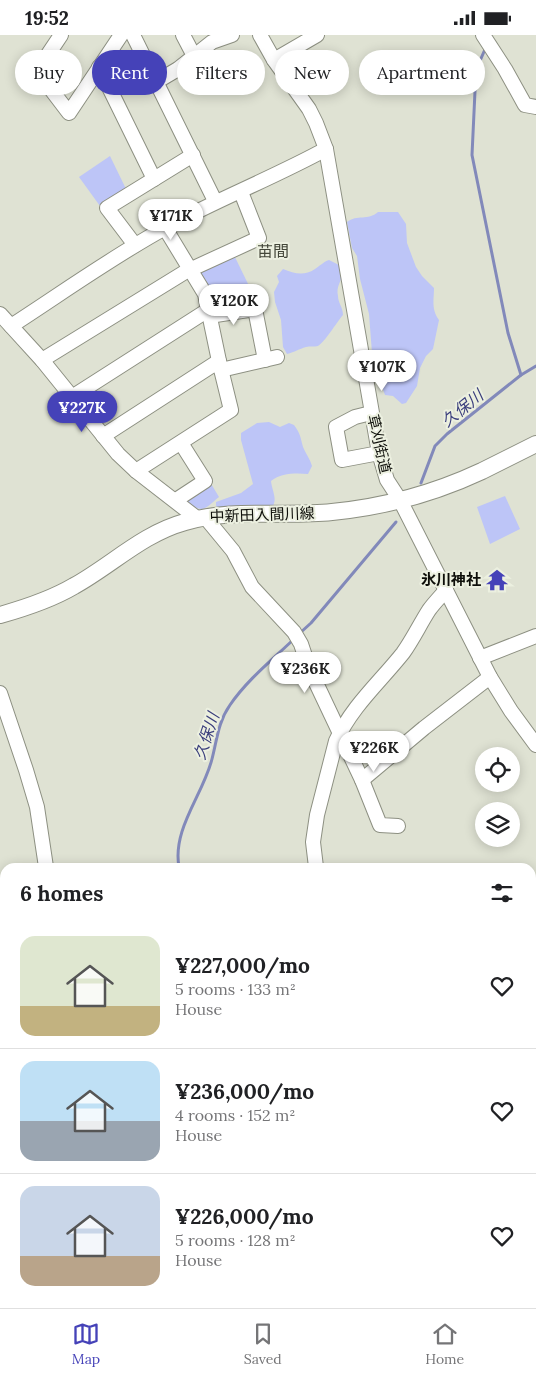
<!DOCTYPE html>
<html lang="en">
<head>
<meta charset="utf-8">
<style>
	body { margin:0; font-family:Lora,"Noto Sans JP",serif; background:#f6f6f6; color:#202124; height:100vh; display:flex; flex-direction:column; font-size:19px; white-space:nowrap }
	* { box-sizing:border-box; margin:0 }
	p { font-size:16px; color:#757577 }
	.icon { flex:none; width:28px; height:28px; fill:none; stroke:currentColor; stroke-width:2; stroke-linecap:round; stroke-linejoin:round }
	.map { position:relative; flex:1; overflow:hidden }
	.drawer { position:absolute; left:0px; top:828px; width:536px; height:446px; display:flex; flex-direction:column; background:#fff; border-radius:15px 15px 0 0; box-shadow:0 2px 12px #0003 }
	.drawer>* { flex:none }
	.top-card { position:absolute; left:15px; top:15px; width:506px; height:45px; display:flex; gap:10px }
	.buttons { position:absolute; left:475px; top:712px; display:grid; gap:10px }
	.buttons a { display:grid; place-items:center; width:45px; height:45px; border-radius:50%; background:#fff; box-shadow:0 2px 12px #0003; font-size:25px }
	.price { position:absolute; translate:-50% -42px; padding:0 11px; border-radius:18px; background:#fff; color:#222; font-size:16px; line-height:32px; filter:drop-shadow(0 1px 2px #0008) }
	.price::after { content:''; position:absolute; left:50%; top:30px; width:15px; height:11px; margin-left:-8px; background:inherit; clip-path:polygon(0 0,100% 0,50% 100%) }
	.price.active { background:#4542b8; color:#fff }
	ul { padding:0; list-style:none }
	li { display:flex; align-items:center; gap:15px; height:125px; padding:0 20px }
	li+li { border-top:1px solid #e0e0e0 }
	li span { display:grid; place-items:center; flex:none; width:140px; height:100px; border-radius:15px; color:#555 }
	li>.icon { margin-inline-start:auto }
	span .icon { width:60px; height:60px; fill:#fffc; stroke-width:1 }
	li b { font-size:21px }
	h2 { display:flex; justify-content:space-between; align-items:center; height:60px; padding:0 20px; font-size:21px }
	.chip { padding:0 18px; border-radius:22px; background:#fff; box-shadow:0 2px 12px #0003; font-size:18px; line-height:45px }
	.chip.active { background:#4542b8; color:#fff }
	.status { display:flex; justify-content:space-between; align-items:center; height:35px; padding:0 25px; background:#fff; direction:ltr }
	.status svg { height:14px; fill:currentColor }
	.menu { display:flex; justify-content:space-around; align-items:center; height:70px; border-top:1px solid #e0e0e0; background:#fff; font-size:14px; color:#757577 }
	.menu a { display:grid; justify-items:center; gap:2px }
	.menu .active { color:#4542b8 }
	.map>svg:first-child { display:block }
	.green { fill:#bdc5f7 }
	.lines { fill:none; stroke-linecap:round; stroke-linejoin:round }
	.stream { stroke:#8289ba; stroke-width:3 }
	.minor-casing { stroke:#8d9082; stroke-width:16 }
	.major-casing { stroke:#8d9082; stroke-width:18 }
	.minor { stroke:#fff; stroke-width:14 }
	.major { stroke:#fff; stroke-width:16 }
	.labels { text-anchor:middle; stroke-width:4; stroke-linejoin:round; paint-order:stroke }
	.street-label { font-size:15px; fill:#0e0f0a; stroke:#ecf0e0 }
	.poi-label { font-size:15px; font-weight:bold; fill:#0e0f0a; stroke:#ecf0e0; text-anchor:end }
	.neighbourhood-label { font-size:16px; fill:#44473a; stroke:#ecf0e0 }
	.water-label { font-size:16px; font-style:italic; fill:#3a3e7c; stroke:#ecf0e0 }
</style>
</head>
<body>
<div class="status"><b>19:52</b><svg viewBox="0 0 49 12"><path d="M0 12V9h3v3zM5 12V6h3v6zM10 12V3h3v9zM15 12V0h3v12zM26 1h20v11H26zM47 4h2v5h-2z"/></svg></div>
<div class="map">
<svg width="536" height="1273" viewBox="0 0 536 1273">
	<rect width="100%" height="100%" fill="#dfe2d3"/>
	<g class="green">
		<path d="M110,121L127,156L100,171L79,142Z"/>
		<path d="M378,177H398L406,189L407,208L416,232L422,241L434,253C434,265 431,274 439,285L433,314L426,321L420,333L417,351L406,368L402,369L393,361L385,360L377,338V329L372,318L369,279L360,244L357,221L352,213L347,187C357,179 368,186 378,177Z"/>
		<path d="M233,218L250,253L209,260L197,238Z"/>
		<path d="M329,225L339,230C339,234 341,238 341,242C341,248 336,251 338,261C338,268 343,272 343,280C336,288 325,307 318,311C314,312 310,311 306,312C299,314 295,317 287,319L283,312L281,285L275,267L274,257L279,247L277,241L283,234C294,238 303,242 315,234C320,231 323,227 329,225Z"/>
		<path d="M269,387L280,392L289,388L294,390C301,400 300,401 303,412C306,419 310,424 312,431L308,439C295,438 281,438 271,446C272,456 278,464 272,472L221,474L216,471V467L241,458L253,449L241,405V398L257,388Z"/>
		<path d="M210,447L219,462C204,474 204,479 186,467V462Z"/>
		<path d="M505,461L520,494L490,509L477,472Z"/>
	</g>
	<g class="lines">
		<g class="stream">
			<path d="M486,12L476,35L472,120L508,298L521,340"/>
			<path d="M421,448L435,411L447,399L521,340L536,331"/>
			<path d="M300,598L311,588L396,487"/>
			<path d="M179,832C172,794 203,760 212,724C217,705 218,687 230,670C247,645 272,625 294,604"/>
			<path d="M282,1273L283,1269"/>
		</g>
		<g class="minor-casing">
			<g id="minor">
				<path d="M61,0L37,36L69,78L121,0"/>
				<path d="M133,0L215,166"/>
				<path d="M183,0L194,21"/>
				<path d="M260,0L274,25L309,74L316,88L326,114L379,418L387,445L400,465L490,642L511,676L536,710"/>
				<path d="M483,0L505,34L525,70L536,72"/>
				<path d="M274,25L317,0"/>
				<path d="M99,32L154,144"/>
				<path d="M156,47L178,34L212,7L232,0"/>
				<path d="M135,210L107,173L193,120"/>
				<path d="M0,279L42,325L118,419L136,436L198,484"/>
				<path d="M209,281L255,274L265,325"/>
				<path d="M11,291C62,258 112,222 165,193C218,164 273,143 326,114"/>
				<path d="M42,325L185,237L259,203L241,157"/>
				<path d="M221,335L277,322"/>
				<path d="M72,362L208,275"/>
				<path d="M371,378L355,382L336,392L342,425L379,418"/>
				<path d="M103,401L219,326"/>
				<path d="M136,436L231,375L219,326L205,259L165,193"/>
				<path d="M176,465L205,446L181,408"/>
				<path d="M205,482L233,516L252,552L294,597L301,609L309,633L362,745L380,790L398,791"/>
				<path d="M480,623L536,601"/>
				<path d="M0,658L26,735L37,772L46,832"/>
				<path d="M362,745L424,693L490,642"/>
				<path d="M316,832L313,807L317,780L336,706C352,671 380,647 403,618C413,604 420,589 429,575C434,568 441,561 446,555"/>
				<path d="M0,1016L5,1015"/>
				<path d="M531,1081L536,1082"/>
				<path d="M531,1216L536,1215"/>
				<path d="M0,1231L5,1229"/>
				<path d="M208,1269V1273"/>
				<path d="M377,1273V1269"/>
			</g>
		</g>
		<g class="major-casing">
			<path id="major" d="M0,580C25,573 52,564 74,551C112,530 142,499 185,487C232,473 284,482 332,477C384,472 435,458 482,436C500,427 518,418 536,409"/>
		</g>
		<use href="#minor" class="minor"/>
		<use href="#major" class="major"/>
	</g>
	<defs>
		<g id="temple-bare" transform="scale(1.725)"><path d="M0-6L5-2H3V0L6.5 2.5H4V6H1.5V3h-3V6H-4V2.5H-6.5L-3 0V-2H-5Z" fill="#4542b8" stroke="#ecf0e0" stroke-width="2.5" paint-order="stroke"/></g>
	</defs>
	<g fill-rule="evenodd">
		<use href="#temple-bare" x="497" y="545"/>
	</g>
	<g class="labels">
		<g class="street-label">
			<text transform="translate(379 409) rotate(77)" y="5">草刈街道</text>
			<text transform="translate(262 480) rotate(-2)" y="5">中新田入間川線</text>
		</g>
		<g class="poi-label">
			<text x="481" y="550">氷川神社</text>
		</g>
		<g class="neighbourhood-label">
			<text x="273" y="222">苗間</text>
		</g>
		<g class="water-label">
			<text transform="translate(462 373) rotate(-39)" y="6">久保川</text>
			<text transform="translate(206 701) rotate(-72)" y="6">久保川</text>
		</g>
	</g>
</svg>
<div class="buttons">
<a><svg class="icon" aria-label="locate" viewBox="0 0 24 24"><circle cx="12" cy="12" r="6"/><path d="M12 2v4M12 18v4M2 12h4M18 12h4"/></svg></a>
<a><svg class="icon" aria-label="layers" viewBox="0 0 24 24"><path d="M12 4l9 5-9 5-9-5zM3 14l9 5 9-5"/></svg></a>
</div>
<b class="price" style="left:171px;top:206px">¥171K</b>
<b class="price" style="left:234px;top:291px">¥120K</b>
<b class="price" style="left:382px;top:357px">¥107K</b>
<b class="price active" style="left:82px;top:398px">¥227K</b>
<b class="price" style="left:305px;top:659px">¥236K</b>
<b class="price" style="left:374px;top:738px">¥226K</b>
<div class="top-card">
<a class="chip">Buy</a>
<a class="chip active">Rent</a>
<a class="chip">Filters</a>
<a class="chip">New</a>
<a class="chip">Apartment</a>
</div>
<section class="drawer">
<h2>6 homes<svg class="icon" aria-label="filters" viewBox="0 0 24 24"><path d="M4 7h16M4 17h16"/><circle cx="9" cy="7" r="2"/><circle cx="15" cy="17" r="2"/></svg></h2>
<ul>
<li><span style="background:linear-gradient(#dfe7d0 70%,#c2b280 0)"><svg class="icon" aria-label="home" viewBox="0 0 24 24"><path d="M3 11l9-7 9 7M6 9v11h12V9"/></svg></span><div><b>¥227,000/mo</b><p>5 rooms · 133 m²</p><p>House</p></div><svg class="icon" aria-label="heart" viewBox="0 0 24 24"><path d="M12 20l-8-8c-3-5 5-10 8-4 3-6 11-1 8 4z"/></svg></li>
<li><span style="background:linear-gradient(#bfe0f5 60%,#9aa5b1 0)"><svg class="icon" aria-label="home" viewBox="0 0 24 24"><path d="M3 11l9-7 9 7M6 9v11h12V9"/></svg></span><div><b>¥236,000/mo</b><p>4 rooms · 152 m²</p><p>House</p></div><svg class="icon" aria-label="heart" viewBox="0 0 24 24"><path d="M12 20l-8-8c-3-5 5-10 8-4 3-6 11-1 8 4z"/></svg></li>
<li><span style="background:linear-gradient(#c9d6e8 70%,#b9a48a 0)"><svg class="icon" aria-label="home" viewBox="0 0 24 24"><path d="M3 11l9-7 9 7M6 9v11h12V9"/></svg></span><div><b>¥226,000/mo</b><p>5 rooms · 128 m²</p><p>House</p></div><svg class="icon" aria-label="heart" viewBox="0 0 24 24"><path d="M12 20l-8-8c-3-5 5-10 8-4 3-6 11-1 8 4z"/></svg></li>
</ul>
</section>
</div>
<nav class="menu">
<a class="active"><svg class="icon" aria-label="map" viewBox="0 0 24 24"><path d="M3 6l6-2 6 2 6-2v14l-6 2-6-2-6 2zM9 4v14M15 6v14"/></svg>Map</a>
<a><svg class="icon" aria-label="saved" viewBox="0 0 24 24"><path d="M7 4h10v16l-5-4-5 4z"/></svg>Saved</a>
<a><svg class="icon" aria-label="home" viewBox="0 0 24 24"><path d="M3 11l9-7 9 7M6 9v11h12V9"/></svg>Home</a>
</nav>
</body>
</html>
